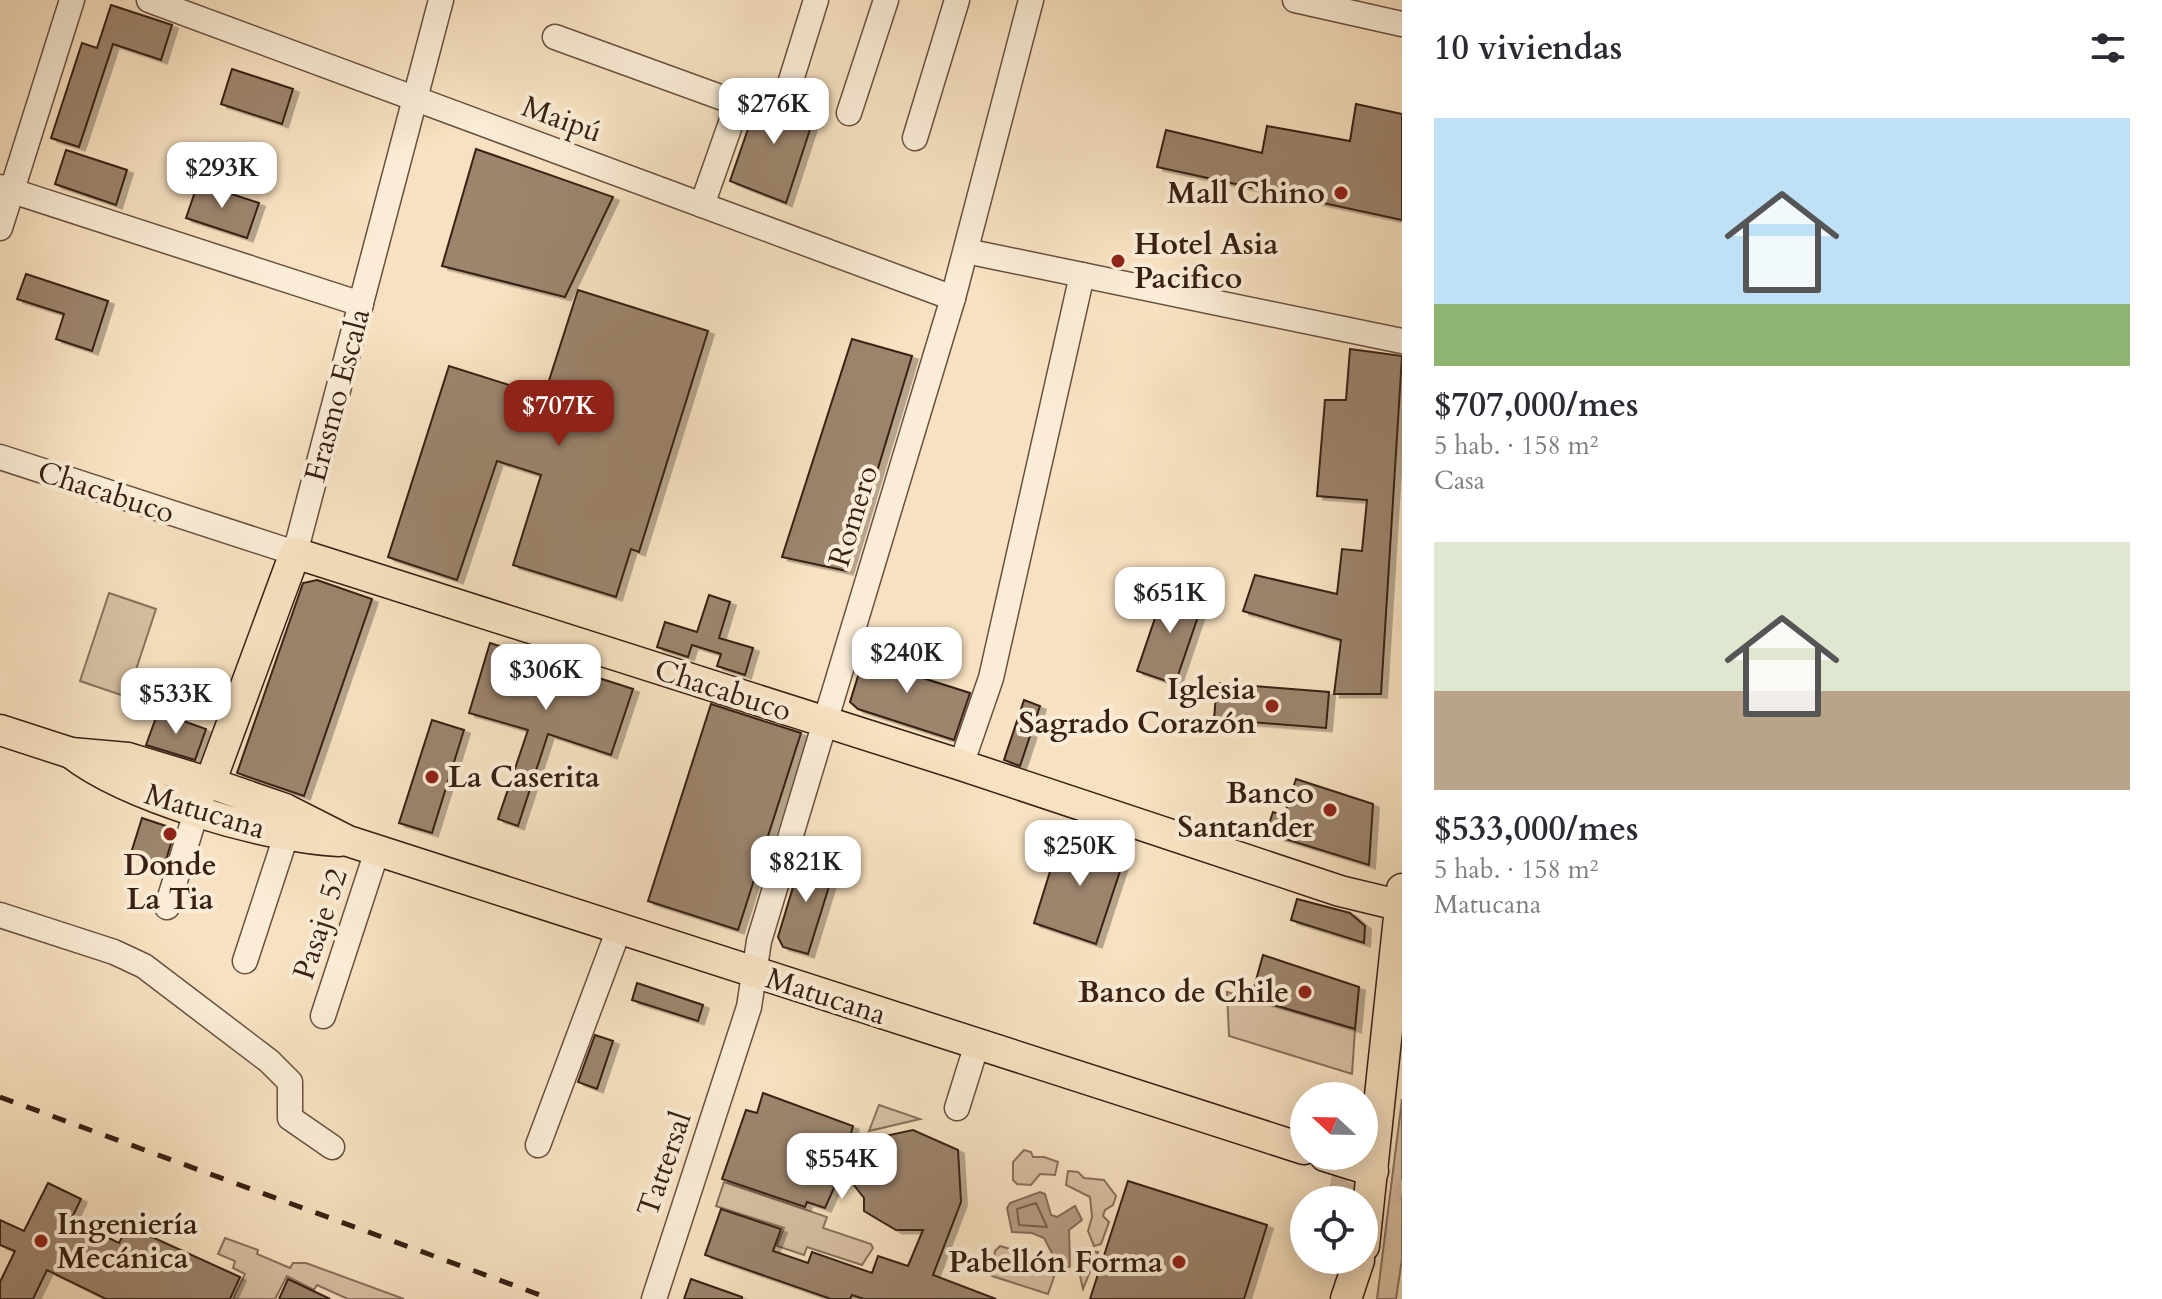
<!DOCTYPE html>
<html lang="es">
<head>
<meta charset="utf-8">
<style>
	body { margin:0; font-family:Cardo,serif; background:#f7f7f7; color:#2b2b33; height:100vh; display:flex; flex-direction:column; font-size:30px; white-space:nowrap }
	* { box-sizing:border-box; margin:0 }
	p { font-size:26px; color:#7c7c81 }
	.icon { flex:none; width:44px; height:44px; fill:none; stroke:currentColor; stroke-width:2; stroke-linecap:round; stroke-linejoin:round }
	.map { position:relative; flex:1; overflow:hidden }
	.side { display:flex; flex-direction:column; background:#fff; width:760px }
	.side>* { flex:none }
	.needle { width:52px; rotate:292deg }
	.fabs { position:absolute; left:1290px; top:1082px; display:grid; gap:16px }
	.fabs a { display:grid; place-items:center; width:88px; height:88px; border-radius:50%; background:#fff; box-shadow:0 4px 20px #0003; font-size:40px }
	.price { position:absolute; translate:-50% -68px; padding:0 18px; border-radius:16px; background:#fff; color:#222; font-size:26px; line-height:52px; filter:drop-shadow(0 2px 4px #0008) }
	.price::after { content:''; position:absolute; left:50%; top:48px; width:24px; height:18px; margin-left:-12px; background:inherit; clip-path:polygon(0 0,100% 0,50% 100%) }
	.price.active { background:#8f2418; color:#fff }
	ul { padding:0; list-style:none }
	li { display:grid; align-content:center; gap:16px; height:424px; padding:0 32px }
	li span { display:grid; place-items:center; height:248px; border-radius:0px; color:#555 }
	li>.icon { margin-inline-start:auto }
	span .icon { width:144px; height:144px; fill:#fffc; stroke-width:1 }
	li b { font-size:34px }
	h2 { display:flex; justify-content:space-between; align-items:center; height:96px; padding:0 32px; font-size:34px }
	main { display:flex; flex:1; min-height:0 }
	.map>svg:first-child { display:block }
	.green { fill:#d7c0a3; stroke:#88705c; stroke-width:2 }
	.water { fill:#b69f86; stroke:#846c58; stroke-width:2 }
	.lines { fill:none; stroke-linecap:round; stroke-linejoin:round }
	.shore { stroke:#78604d; stroke-width:2 }
	.building { fill:#9c846d; stroke:#392014; stroke-width:2; filter:url(#shadow) }
	.minor-tunnel { stroke:#d1ba9e; stroke-width:24; stroke-dasharray:24 12; stroke-linecap:butt }
	.minor-casing { stroke:#68503f; stroke-width:27 }
	.major-casing { stroke:#392014; stroke-width:33 }
	.minor { stroke:#faecd6; stroke-width:24 }
	.major { stroke:#f7e1c0; stroke-width:30 }
	.rail { stroke:#392014; stroke-width:5; stroke-dasharray:14 14; stroke-linecap:butt }
	.poi-dot { fill:#8f2418; stroke:#faecd6; stroke-width:3 }
	.labels { text-anchor:middle; stroke-width:8; stroke-linejoin:round; paint-order:stroke }
	.street-label { font-size:30px; fill:#392014; stroke:#faecd6 }
	.poi-label { font-size:30px; font-weight:bold; fill:#392014; stroke:#faecd6; text-anchor:end }
</style>
</head>
<body>
<main>
<div class="map">
<svg width="1402" height="1299" viewBox="0 0 1402 1299">
	<defs>
		<filter id="shadow"><feDropShadow dx="6" dy="3.5" stdDeviation="0" flood-color="#0004"/></filter>
	</defs>
	<rect width="100%" height="100%" fill="#f7e1c0"/>
	<filter id="stains"><feTurbulence type="fractalNoise" baseFrequency=".0025" numOctaves="4"/><feColorMatrix values="0 0 0 0 .2 0 0 0 0 .09 0 0 0 0 .02 0 0 0 .5 -.17"/></filter>
	<radialGradient id="worn" r=".72"><stop offset=".6" stop-color="#630" stop-opacity="0"/><stop offset="1" stop-color="#630" stop-opacity=".3"/></radialGradient>
	<g class="green">
		<path d="M109,593L156,609L127,697L80,681Z"/>
		<path d="M1227,992L1355,1029L1352,1074L1229,1036Z"/>
		<path d="M1402,1099V1259L1396,1299H1377Z"/>
		<path d="M879,1105L920,1119L869,1131Z"/>
		<path d="M1024,1150L1031,1152L1033,1157H1044L1058,1162L1055,1175L1040,1174L1031,1185L1017,1184L1013,1180V1162Z"/>
		<path d="M1068,1171L1078,1172L1084,1178L1104,1180L1116,1196L1113,1205L1105,1210L1103,1216L1109,1222L1101,1244L1094,1246L1088,1231L1092,1217L1090,1197L1066,1185Z"/>
		<path d="M724,1182L827,1217L823,1228L871,1244L873,1248L862,1265L807,1247L804,1255L777,1246L784,1228L716,1206Z"/>
		<path d="M225,1238L258,1250L257,1254L290,1268L293,1263H306L404,1299H348L317,1285L314,1290L287,1276L275,1299H233L245,1274L233,1268L235,1261L218,1254Z"/>
		<path d="M1000,1246L1014,1250L1019,1262L1025,1265L1036,1261L1045,1265L1054,1277L1048,1294L992,1276L995,1251Z"/>
		<path d="M1084,1250L1098,1252L1083,1289L1076,1258Z"/>
	</g>
	<path class="water" d="M1040,1192L1045,1194L1051,1215L1057,1217L1075,1206L1082,1220L1069,1230L1070,1266L1066,1271L1061,1270L1044,1238L1032,1233L1012,1232L1007,1208L1010,1203Z"/>
	<g class="lines">
		<path class="shore" d="M1036,1203L1047,1227L1019,1225L1017,1209Z"/>
	</g>
	<g class="building">
		<path d="M111,5L172,25L161,60L113,44L79,147L51,138L82,43L97,48Z"/>
		<path d="M232,69L293,89L282,124L221,104Z"/>
		<path d="M763,86L773,89L777,100L783,104H792L800,99L818,105L786,203L730,181Z"/>
		<path d="M1356,104L1402,114V220L1157,167L1166,130L1262,153L1267,126L1350,141Z"/>
		<path d="M476,149L613,197L565,297L442,266Z"/>
		<path d="M66,150L127,170L116,205L55,184Z"/>
		<path d="M198,183L259,203L247,238L186,218Z"/>
		<path d="M26,274L108,301L92,351L56,339L64,314L17,299Z"/>
		<path d="M578,290L708,331L639,552L631,549L616,597L513,565L541,475L497,461L457,580L388,557L449,366L544,396Z"/>
		<path d="M852,339L912,356L847,571L782,557Z"/>
		<path d="M1350,349L1402,356L1381,694H1334L1341,640L1243,611L1255,575L1337,594L1342,549L1362,551L1367,500L1317,496L1325,400H1346Z"/>
		<path d="M317,580L372,599L304,796L237,773L303,583Z"/>
		<path d="M1166,586L1204,599L1175,684L1137,671Z"/>
		<path d="M709,595L730,602L719,638L753,648L745,675L717,666L721,654L692,645L688,657L657,647L665,622L697,632Z"/>
		<path d="M490,643L633,689L611,755L548,734L518,826L498,819L528,730L469,713Z"/>
		<path d="M868,644L908,657L904,672L970,693L954,740L858,709L850,702Z"/>
		<path d="M1217,683L1329,692L1326,728L1214,719Z"/>
		<path d="M1024,700L1040,706L1020,766L1004,760Z"/>
		<path d="M711,704L801,733L738,930L648,901Z"/>
		<path d="M158,712L206,729L195,760L146,745Z"/>
		<path d="M432,720L464,730L432,833L399,823Z"/>
		<path d="M1296,779L1373,804L1369,865L1266,833L1273,812L1284,816Z"/>
		<path d="M142,818L175,829L165,864L131,853Z"/>
		<path d="M1062,833L1126,853L1096,944L1034,923Z"/>
		<path d="M803,854L836,864L808,954L783,947L778,937Z"/>
		<path d="M1297,899L1350,913L1365,926L1364,943L1291,920Z"/>
		<path d="M1263,955L1359,987L1355,1029L1251,998Z"/>
		<path d="M637,983L703,1005L698,1021L632,1000Z"/>
		<path d="M595,1035L613,1041L597,1089L578,1082Z"/>
		<path d="M763,1093L853,1126L848,1144L913,1130L958,1150L961,1202L933,1275L996,1299H864L852,1295L850,1299H831L705,1255L721,1209L781,1229L773,1251L808,1263L812,1252L872,1273L878,1256L908,1266L923,1230H896L864,1211V1198L842,1170L825,1208L807,1202L805,1207L722,1179L746,1110L757,1113Z"/>
		<path d="M1128,1181L1267,1225L1244,1299H1090Z"/>
		<path d="M48,1183L81,1199L71,1220L119,1243L128,1226L240,1277L230,1299H106L47,1270L33,1299H0V1282L15,1251L0,1245V1220L24,1231Z"/>
		<path d="M288,1279L330,1299H279Z"/>
		<path d="M691,1279L742,1297V1299H684Z"/>
	</g>
	<g class="lines">
		<path class="minor-tunnel" d="M1339,1200L1343,1181L1402,1193"/>
		<g class="minor-casing">
			<g id="minor">
				<path d="M149,0L953,298"/>
				<path d="M1295,0L1402,24"/>
				<path d="M555,37L734,102L733,117L702,205"/>
				<path d="M788,90L816,0"/>
				<path d="M849,113L886,0"/>
				<path d="M915,138L957,0"/>
				<path d="M0,187L361,304"/>
				<path d="M0,228L72,0"/>
				<path d="M966,251L1402,341"/>
				<path d="M0,457L295,553L441,0"/>
				<path d="M961,765L991,678L1082,275"/>
				<path d="M167,907L197,809"/>
				<path d="M0,915L114,952L144,966L269,1061L290,1082V1118L332,1147"/>
				<path d="M245,961L286,836"/>
				<path d="M323,1016L377,851"/>
				<path d="M957,1108L977,1044"/>
				<path d="M538,1145L619,929"/>
				<path d="M654,1299L749,1007L759,941L953,298L1031,0"/>
			</g>
		</g>
		<g class="major-casing">
			<g id="major">
				<path d="M0,730L71,753L128,758L210,783L285,809L348,841L1304,1149"/>
				<path d="M71,753C127,797 267,838 339,841"/>
				<path d="M176,803L199,794L210,783L295,553L961,765L1340,891L1402,906"/>
				<path d="M1325,1156L1373,1171"/>
				<path d="M1364,1246L1402,889"/>
				<path d="M1346,1299L1359,1260"/>
			</g>
		</g>
		<use href="#minor" class="minor"/>
		<use href="#major" class="major"/>
		<path class="rail" d="M0,1097L551,1299"/>
	</g>
	<g class="poi-dot">
		<circle cx="1341" cy="193" r="8"/>
		<circle cx="1118" cy="261" r="8"/>
		<circle cx="1272" cy="706" r="8"/>
		<circle cx="432" cy="777" r="8"/>
		<circle cx="1330" cy="810" r="8"/>
		<circle cx="170" cy="834" r="8"/>
		<circle cx="1305" cy="992" r="8"/>
		<circle cx="41" cy="1241" r="8"/>
		<circle cx="1179" cy="1262" r="8"/>
	</g>
	<g class="labels">
		<g class="street-label">
			<text transform="translate(562 119) rotate(20)" y="10">Maipú</text>
			<text transform="translate(337 395) rotate(-75)" y="10">Erasmo Escala</text>
			<text transform="translate(106 492) rotate(18)" y="10">Chacabuco</text>
			<text transform="translate(853 516) rotate(-73)" y="10">Romero</text>
			<text transform="translate(723 690) rotate(18)" y="10">Chacabuco</text>
			<text transform="translate(205 811) rotate(17)" y="10">Matucana</text>
			<text transform="translate(320 924) rotate(-72)" y="10">Pasaje 52</text>
			<text transform="translate(826 996) rotate(18)" y="10">Matucana</text>
			<text transform="translate(664 1164) rotate(-71)" y="10">Tattersal</text>
		</g>
		<g class="poi-label">
			<text x="1325" y="203">Mall Chino</text>
			<text x="1134" y="254" text-anchor="start">Hotel Asia<tspan x="1134" dy="34">Pacifico</tspan></text>
			<text x="1256" y="699">Iglesia<tspan x="1256" dy="34">Sagrado Corazón</tspan></text>
			<text x="448" y="787" text-anchor="start">La Caserita</text>
			<text x="1314" y="803">Banco<tspan x="1314" dy="34">Santander</tspan></text>
			<text x="170" y="875" text-anchor="middle">Donde<tspan x="170" dy="34">La Tia</tspan></text>
			<text x="1289" y="1002">Banco de Chile</text>
			<text x="57" y="1234" text-anchor="start">Ingeniería<tspan x="57" dy="34">Mecánica</tspan></text>
			<text x="1163" y="1272">Pabellón Forma</text>
		</g>
	</g>
	<rect width="100%" height="100%" filter="url(#stains)"/>
	<rect width="100%" height="100%" fill="url(#worn)"/>
</svg>
<div class="fabs">
<a><svg class="needle" viewBox="-14 -14 28 28"><path d="M0-13l5 13h-10z" fill="#e53935"/><path d="M0 13l5-13h-10z" fill="#7c7c81"/></svg></a>
<a><svg class="icon" aria-label="locate" viewBox="0 0 24 24"><circle cx="12" cy="12" r="6"/><path d="M12 2v4M12 18v4M2 12h4M18 12h4"/></svg></a>
</div>
<b class="price" style="left:774px;top:146px">$276K</b>
<b class="price" style="left:222px;top:210px">$293K</b>
<b class="price active" style="left:559px;top:448px">$707K</b>
<b class="price" style="left:1170px;top:635px">$651K</b>
<b class="price" style="left:907px;top:695px">$240K</b>
<b class="price" style="left:546px;top:712px">$306K</b>
<b class="price" style="left:176px;top:736px">$533K</b>
<b class="price" style="left:1080px;top:888px">$250K</b>
<b class="price" style="left:806px;top:904px">$821K</b>
<b class="price" style="left:842px;top:1201px">$554K</b>
</div>
<section class="side">
<h2>10 viviendas<svg class="icon" aria-label="filters" viewBox="0 0 24 24"><path d="M4 7h16M4 17h16"/><circle cx="9" cy="7" r="2"/><circle cx="15" cy="17" r="2"/></svg></h2>
<ul>
<li><span style="background:linear-gradient(#bfe0f5 75%,#8fb573 0)"><svg class="icon" aria-label="home" viewBox="0 0 24 24"><path d="M3 11l9-7 9 7M6 9v11h12V9"/></svg></span><div><b>$707,000/mes</b><p>5 hab. · 158 m²</p><p>Casa</p></div></li>
<li><span style="background:linear-gradient(#dfe7d0 60%,#b9a48a 0)"><svg class="icon" aria-label="home" viewBox="0 0 24 24"><path d="M3 11l9-7 9 7M6 9v11h12V9"/></svg></span><div><b>$533,000/mes</b><p>5 hab. · 158 m²</p><p>Matucana</p></div></li>
</ul>
</section>
</main>
</body>
</html>
